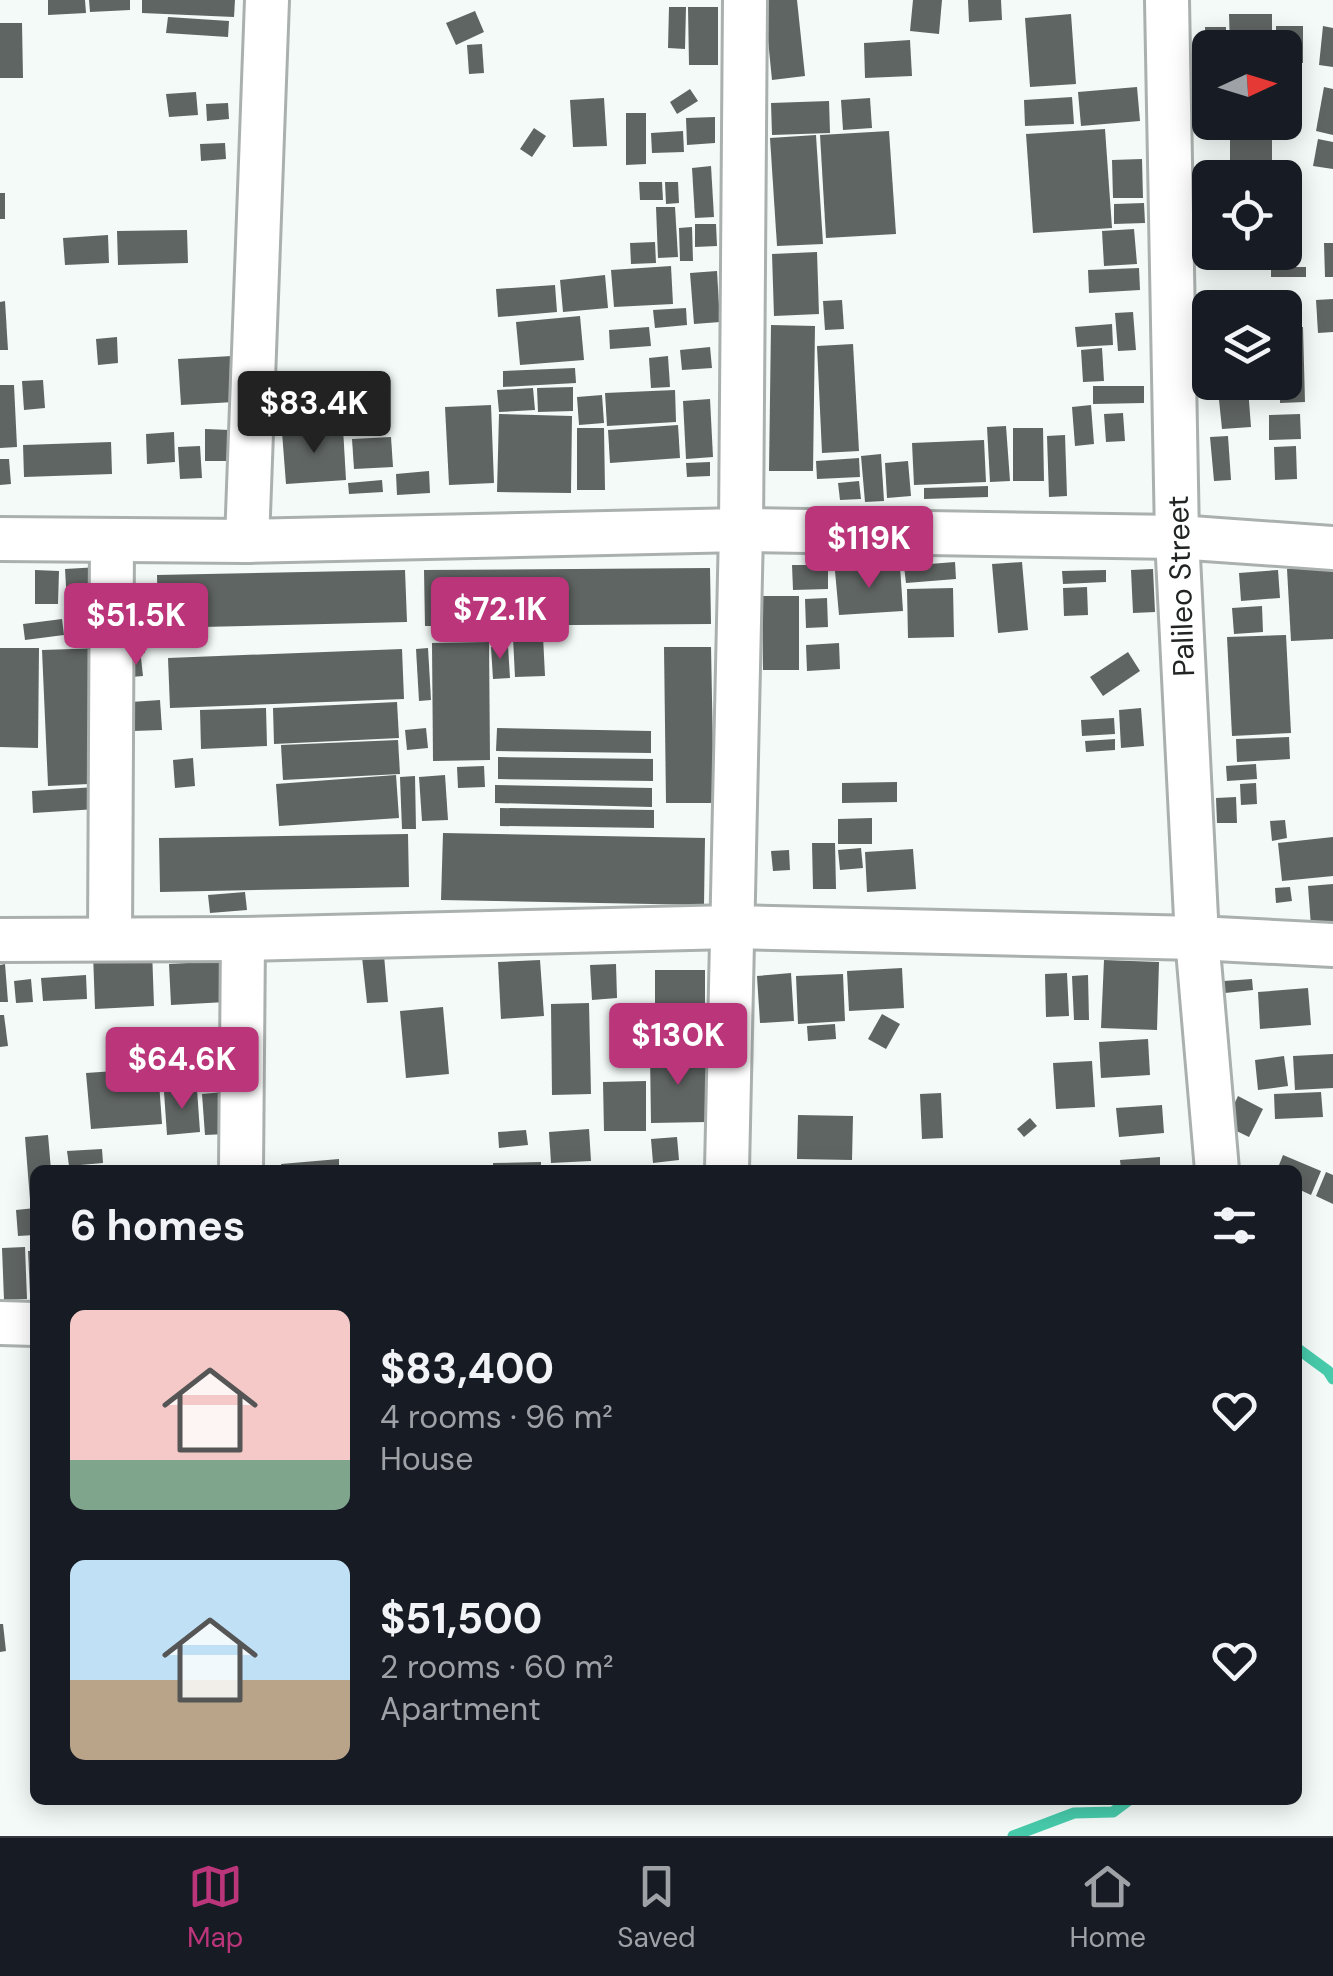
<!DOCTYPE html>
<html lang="en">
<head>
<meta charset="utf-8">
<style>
	body { margin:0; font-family:"DM Sans",sans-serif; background:#20242c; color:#f1f3f6; height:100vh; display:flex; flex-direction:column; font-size:38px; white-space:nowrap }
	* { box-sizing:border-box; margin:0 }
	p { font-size:32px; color:#9ea1a6 }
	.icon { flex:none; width:55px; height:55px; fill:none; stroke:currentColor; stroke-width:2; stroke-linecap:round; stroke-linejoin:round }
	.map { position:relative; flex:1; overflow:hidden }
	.side { position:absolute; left:30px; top:1165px; width:1272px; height:640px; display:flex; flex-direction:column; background:#171b24; border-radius:15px; box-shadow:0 5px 25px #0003 }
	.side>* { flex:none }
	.needle { width:65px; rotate:86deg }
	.fabs { position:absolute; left:1192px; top:30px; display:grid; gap:20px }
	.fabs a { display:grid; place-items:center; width:110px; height:110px; border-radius:15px; background:#171b24; box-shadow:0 5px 25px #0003; font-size:50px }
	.price { position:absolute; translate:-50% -85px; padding:0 22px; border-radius:10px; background:#ba357a; color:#fff; font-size:32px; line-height:65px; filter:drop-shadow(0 2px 5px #0008) }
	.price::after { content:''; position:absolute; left:50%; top:60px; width:30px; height:22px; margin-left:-15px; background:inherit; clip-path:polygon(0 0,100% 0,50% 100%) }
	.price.on { background:#222; color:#fff }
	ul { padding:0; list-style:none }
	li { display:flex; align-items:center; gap:30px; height:250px; padding:0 40px }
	li span { display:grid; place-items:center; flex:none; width:280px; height:200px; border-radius:15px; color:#555 }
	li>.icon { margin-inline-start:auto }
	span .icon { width:120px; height:120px; fill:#fffc; stroke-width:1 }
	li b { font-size:42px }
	h2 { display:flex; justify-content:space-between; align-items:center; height:120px; padding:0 40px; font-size:42px }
	.dock { display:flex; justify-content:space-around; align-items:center; height:140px; border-top:2px solid #363941; background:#171b24; font-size:28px; color:#9ea1a6 }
	.dock a { display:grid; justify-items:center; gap:5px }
	.dock .on { color:#ba357a }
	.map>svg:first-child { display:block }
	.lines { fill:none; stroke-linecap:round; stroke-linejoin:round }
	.stream { stroke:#47cbab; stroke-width:11 }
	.building { fill:#5f6563 }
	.minor-casing { stroke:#aab0ae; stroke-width:48 }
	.minor { stroke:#fff; stroke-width:42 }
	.labels { text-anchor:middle; stroke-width:10; stroke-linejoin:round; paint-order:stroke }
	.street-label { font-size:30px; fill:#222424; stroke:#fff }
</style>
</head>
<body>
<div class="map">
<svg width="1333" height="1836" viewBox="0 0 1333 1836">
	<rect width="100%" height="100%" fill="#f3faf7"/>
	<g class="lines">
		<g class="stream">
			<path d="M1298,1349L1328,1371L1333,1379"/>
			<path d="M1013,1836L1074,1813L1113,1812L1129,1800"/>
		</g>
	</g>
	<g class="building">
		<path d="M48,0H85L86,13L48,15Z"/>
		<path d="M89,0H130V10L90,12Z"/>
		<path d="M142,0H235L234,17L142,13Z"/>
		<path d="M764,0H797L805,76L772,80Z"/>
		<path d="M913,0H942L939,34L910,31Z"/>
		<path d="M968,0H1001L1002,20L969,22Z"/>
		<path d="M669,7H686L685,49L668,48Z"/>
		<path d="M688,7H718V65H689Z"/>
		<path d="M475,11L484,32L456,45L446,23Z"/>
		<path d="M1071,14L1076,84L1030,87L1025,18Z"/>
		<path d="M1229,14H1272V48H1230Z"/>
		<path d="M168,17L229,21L228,37L166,33Z"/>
		<path d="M0,23H22L23,78H0Z"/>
		<path d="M1276,26H1303V63H1285V48H1276Z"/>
		<path d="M1323,26L1333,28V67L1319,65Z"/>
		<path d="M1205,27H1226V48H1210V66L1206,67Z"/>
		<path d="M910,40L912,76L865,78L864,43Z"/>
		<path d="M482,44L484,73L469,74L467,45Z"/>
		<path d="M1285,70H1298L1300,113L1285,114Z"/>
		<path d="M1204,71H1210V114H1206Z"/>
		<path d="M1137,87L1140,121L1081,126L1078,92Z"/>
		<path d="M1324,87L1333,89V135L1316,131Z"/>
		<path d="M690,89L698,101L677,114L670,102Z"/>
		<path d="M196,92L198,115L169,117L166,94Z"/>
		<path d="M1072,97L1074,124L1025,126L1024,100Z"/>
		<path d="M604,98L607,146L573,147L570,100Z"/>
		<path d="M870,98L872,128L843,130L841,100Z"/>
		<path d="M829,101L830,133L772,135L771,103Z"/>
		<path d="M228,103L229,119L207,121L206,104Z"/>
		<path d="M626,113H646V164L626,165Z"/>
		<path d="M715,117V143L687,145L686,118Z"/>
		<rect x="1230" y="122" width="42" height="56"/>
		<path d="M534,128L546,136L532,157L520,149Z"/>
		<path d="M1105,129L1112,228L1033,233L1026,134Z"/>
		<path d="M683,131L684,152L652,153L651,133Z"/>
		<path d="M889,131L896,234L826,238L820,135Z"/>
		<path d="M816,135L823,244L777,246L770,138Z"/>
		<path d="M1318,139L1333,142V169L1313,166Z"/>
		<path d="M225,143L226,159L201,161L200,144Z"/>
		<path d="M1142,159L1143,198H1113L1112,160Z"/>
		<path d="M711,166L714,217L695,218L692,168Z"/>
		<path d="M1281,170L1297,171V182L1285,181V178H1280Z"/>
		<path d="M639,182H662L663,200H640Z"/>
		<path d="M665,182H678L679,203L666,204Z"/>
		<path d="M1285,186H1297L1296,202H1285Z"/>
		<rect x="0" y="193" width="5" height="26"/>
		<path d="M1144,203L1145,223L1114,224V204Z"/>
		<path d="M1285,206H1296V221L1285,220Z"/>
		<path d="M656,207H675L678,257L658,258Z"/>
		<path d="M695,224H716L717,246L695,247Z"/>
		<path d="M692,227L693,261H680L679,228Z"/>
		<path d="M1134,229L1137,264L1104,266L1102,231Z"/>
		<path d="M187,230L188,263L118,265L117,231Z"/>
		<path d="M108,235L109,263L65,265L63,238Z"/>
		<path d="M655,242L656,263L631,264L630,243Z"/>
		<path d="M1324,243H1333V277H1325Z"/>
		<path d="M817,252L819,314L774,316L772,254Z"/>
		<path d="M1215,252H1282V258L1217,264Z"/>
		<path d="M671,266L673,304L614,307L611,270Z"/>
		<rect x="1271" y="267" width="35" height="10"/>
		<path d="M1139,268L1140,290L1089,293L1088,270Z"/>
		<path d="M717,271L720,322L694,324L690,273Z"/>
		<path d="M605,275L608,308L563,312L560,280Z"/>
		<path d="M555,285L557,312L498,317L496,289Z"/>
		<path d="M1333,299V332L1318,333L1316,300Z"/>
		<path d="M842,300L844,329L825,330L823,301Z"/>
		<path d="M5,301L8,350H0V302Z"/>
		<path d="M686,308L687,325L655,328L653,310Z"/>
		<path d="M1133,312L1136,350L1118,351L1115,313Z"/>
		<path d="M580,316L584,360L520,365L516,322Z"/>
		<path d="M1112,324L1113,345L1077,347L1075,327Z"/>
		<path d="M771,325L815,326L813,471H769Z"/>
		<path d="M649,327L651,346L610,349L609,330Z"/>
		<path d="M1285,327H1303L1305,402L1280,403V382H1285Z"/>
		<path d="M117,337L118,363L98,365L96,339Z"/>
		<path d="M853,344L859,451L822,453L817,346Z"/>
		<path d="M710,347L712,368L682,370L680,350Z"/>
		<path d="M1102,348L1104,381L1083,382L1081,350Z"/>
		<path d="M232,356L234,402L181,405L178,359Z"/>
		<path d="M668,356L670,387L651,388L649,358Z"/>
		<path d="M575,368L576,383L503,387V371Z"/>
		<path d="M43,380L45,408L24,410L22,381Z"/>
		<path d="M0,385H14L17,447L0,448Z"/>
		<path d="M1093,386H1144V403L1093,404Z"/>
		<path d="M573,387V411L538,412L537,388Z"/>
		<path d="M533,388L535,410L499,412L497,390Z"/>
		<path d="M1248,388L1251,427L1222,429L1218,390Z"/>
		<path d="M675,390L676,422L607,426L605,393Z"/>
		<path d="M389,394L390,420L336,421L335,396Z"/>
		<path d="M602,395L604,423L579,425L577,397Z"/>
		<path d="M710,399L713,457L686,459L683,401Z"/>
		<path d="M491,405L494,483L449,485L445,407Z"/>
		<path d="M1091,405L1094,444L1075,446L1072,407Z"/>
		<path d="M1123,413L1125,441L1106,442L1104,414Z"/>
		<path d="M499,414L572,416L571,493L497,492Z"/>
		<path d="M1300,414L1301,439L1269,440V415Z"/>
		<path d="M678,425L680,458L610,463L608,430Z"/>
		<path d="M1006,426L1010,481L990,482L987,427Z"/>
		<path d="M343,428L346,480L286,484L282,432Z"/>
		<path d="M577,428H604L605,490H577Z"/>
		<path d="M1013,428H1043L1044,481H1013Z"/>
		<path d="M205,429L230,430L229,461H205Z"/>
		<path d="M174,432L175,462L147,464L146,434Z"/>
		<path d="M1065,435L1067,496L1049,497L1047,436Z"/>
		<path d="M1228,436L1231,480L1214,481L1210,437Z"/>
		<path d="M391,437L393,467L354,469L352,439Z"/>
		<path d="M984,440L986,482L914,485L912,443Z"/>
		<path d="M111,442L112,474L24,477L23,445Z"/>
		<path d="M200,446L202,478L180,479L178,447Z"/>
		<path d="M1296,446L1297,479L1275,480L1274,447Z"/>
		<path d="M881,454L884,501L865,502L861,456Z"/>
		<path d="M859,458L860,477L817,479L816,461Z"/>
		<path d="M0,459H9L11,484L0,485Z"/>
		<path d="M908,461L911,496L887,498L885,463Z"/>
		<path d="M710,462V476L687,477L686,463Z"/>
		<path d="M429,471L430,493L397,495L396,474Z"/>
		<path d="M382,480L383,492L349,494L348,483Z"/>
		<path d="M859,481L861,499L840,500L838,483Z"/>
		<path d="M988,486V497L924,499V488Z"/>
		<path d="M955,562L956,579L906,583L904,566Z"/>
		<path d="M1022,562L1028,630L998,633L992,564Z"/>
		<path d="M792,565H828V589L793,590Z"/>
		<path d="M900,566L903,611L839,615L835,571Z"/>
		<path d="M1333,566V639L1291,641L1287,569Z"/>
		<path d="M99,567L103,618L68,621L65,569Z"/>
		<path d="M710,568L711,624L425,626L424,570Z"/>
		<path d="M1153,569L1155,612L1133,613L1131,570Z"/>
		<path d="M35,570L59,571L58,604H35Z"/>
		<path d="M405,570L407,622L158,628L157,575Z"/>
		<path d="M1106,570V582L1063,584L1062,571Z"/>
		<path d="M1278,570L1280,598L1241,601L1239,573Z"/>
		<path d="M1087,587L1088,615L1064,616L1063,588Z"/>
		<path d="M953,588L954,637L908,638L907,589Z"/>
		<path d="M762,596H799V670H763Z"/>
		<path d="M827,598L828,627L806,628L805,599Z"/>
		<path d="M1262,606L1263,632L1234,634L1232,608Z"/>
		<path d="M62,619L64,635L25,640L23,624Z"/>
		<path d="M130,633H145V653L130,654Z"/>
		<path d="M1286,635L1291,733L1232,736L1227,637Z"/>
		<path d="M543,636L545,676L515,677L513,638Z"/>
		<path d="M489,642L490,760L433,761L432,643Z"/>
		<path d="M839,643L840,669L807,671L806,645Z"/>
		<path d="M508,646L510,678L493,679L491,647Z"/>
		<path d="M664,647H711L714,803H666Z"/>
		<path d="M0,648H39L38,748L0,747Z"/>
		<path d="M103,648L109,783L48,786L42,650Z"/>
		<path d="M428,648L431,700L419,701L416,649Z"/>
		<path d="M402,649L404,699L170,708L168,658Z"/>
		<path d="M1128,652L1140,671L1103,696L1090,677Z"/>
		<path d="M141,658L143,676L131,677L130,659Z"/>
		<path d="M160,700L162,730L133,731L131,702Z"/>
		<path d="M397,702L399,738L274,744L273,708Z"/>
		<path d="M266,708L267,746L201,749L200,710Z"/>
		<path d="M1141,708L1144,746L1121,748L1119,710Z"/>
		<path d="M1114,718L1115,734L1082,736L1081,720Z"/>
		<path d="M426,728L428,748L407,750L405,730Z"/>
		<path d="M497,728L651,731V753L496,751Z"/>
		<path d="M1289,737L1290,759L1237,762L1236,739Z"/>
		<path d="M1115,739V750L1086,752L1085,741Z"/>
		<path d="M398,740L400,774L283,780L281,745Z"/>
		<path d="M498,757L653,759V781L498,779Z"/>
		<path d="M193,758L195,786L175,788L173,760Z"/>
		<path d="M1256,764L1257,779L1227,781L1226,766Z"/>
		<path d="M484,766L485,787L458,788L457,767Z"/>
		<path d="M396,775L399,818L279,826L276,784Z"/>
		<path d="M445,775L448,820L422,821L419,777Z"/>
		<path d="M415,776L416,829H402L400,777Z"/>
		<path d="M897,782V802L842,803V783Z"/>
		<path d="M1256,783L1257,804L1241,805L1240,784Z"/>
		<path d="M495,785L652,788V807L495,803Z"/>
		<path d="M96,787L97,809L33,813L32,791Z"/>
		<path d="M1236,797L1237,823H1217L1216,798Z"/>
		<path d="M500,808L654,810V828L500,826Z"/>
		<path d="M872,818V844H838V819Z"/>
		<path d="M1285,820L1287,838L1272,841L1270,821Z"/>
		<path d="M443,833L705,838L704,905L441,900Z"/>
		<path d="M408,834L409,887L160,892L159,838Z"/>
		<path d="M1333,837V876L1282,881L1278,843Z"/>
		<path d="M812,843H835L836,889H813Z"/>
		<path d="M861,848L863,868L840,870L838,850Z"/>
		<path d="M913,849L916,889L867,892L865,852Z"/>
		<path d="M789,850L790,870L773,871L771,851Z"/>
		<path d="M1333,884V925L1311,926L1308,886Z"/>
		<path d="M1290,887L1292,901L1276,903L1275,888Z"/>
		<path d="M245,892L247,910L210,913L208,895Z"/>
		<path d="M152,950L154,1006L95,1009L93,953Z"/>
		<path d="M384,955L388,1002L367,1003L362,957Z"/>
		<path d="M540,960L544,1016L501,1019L498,962Z"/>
		<path d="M1104,960L1159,962L1157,1030L1101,1028Z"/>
		<path d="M224,961L226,1002L171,1005L169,964Z"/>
		<path d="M5,964L8,1002H0V965Z"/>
		<path d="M616,964L617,998L592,1000L590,965Z"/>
		<path d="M902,968L904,1008L849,1011L847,971Z"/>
		<rect x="655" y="970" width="50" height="54"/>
		<path d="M791,973L794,1021L760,1023L757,976Z"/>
		<path d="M1067,973L1069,1016L1046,1017L1045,974Z"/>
		<path d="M843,974L845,1021L798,1024L796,976Z"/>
		<path d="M86,975L87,999L43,1001L41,978Z"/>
		<path d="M1088,975L1089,1020H1074L1072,976Z"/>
		<path d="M31,979L33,1002L16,1003L14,981Z"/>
		<path d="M1252,979L1253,990L1225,993L1224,981Z"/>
		<path d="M1308,988L1311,1025L1260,1029L1258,992Z"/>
		<path d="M589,1003L591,1094L552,1095L551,1004Z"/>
		<path d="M443,1007L449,1074L406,1078L400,1011Z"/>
		<path d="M882,1014L900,1024L886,1049L868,1039Z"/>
		<path d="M0,1015H4L8,1046L0,1047Z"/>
		<path d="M835,1024L836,1039L808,1041L807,1026Z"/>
		<path d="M1148,1039L1150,1075L1101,1078L1099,1042Z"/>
		<path d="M706,1053L707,1122L651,1123L650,1054Z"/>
		<path d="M1333,1054V1088L1295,1090L1293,1056Z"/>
		<path d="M1284,1056L1288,1086L1258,1090L1255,1060Z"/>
		<path d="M220,1058L221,1082L172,1084L171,1059Z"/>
		<path d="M1092,1061L1095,1107L1056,1109L1053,1063Z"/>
		<path d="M158,1068L162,1124L91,1129L86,1073Z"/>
		<path d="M646,1081V1131H604L603,1082Z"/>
		<path d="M197,1089L200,1132L167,1135L164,1092Z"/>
		<path d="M224,1092L227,1134L205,1135L202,1094Z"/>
		<path d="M1321,1092L1323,1117L1275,1119L1274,1094Z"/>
		<path d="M941,1093L943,1138L922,1139L920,1094Z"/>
		<path d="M1238,1096L1263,1109L1249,1137L1224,1125Z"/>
		<path d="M1162,1105L1164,1133L1119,1137L1116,1108Z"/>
		<path d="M798,1115L853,1116L852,1160L797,1159Z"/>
		<path d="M1030,1118L1037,1126L1024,1137L1017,1129Z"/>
		<path d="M589,1129L591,1161L551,1163L549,1132Z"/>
		<path d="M526,1130L528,1145L499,1148L498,1132Z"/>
		<path d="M48,1135L51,1170H35V1200H30L25,1137Z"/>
		<path d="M677,1137L679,1160L653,1163L651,1139Z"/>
		<path d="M102,1149L103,1163L69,1166L67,1151Z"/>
		<path d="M1283,1155L1321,1171L1311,1195L1298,1189V1170H1277Z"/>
		<path d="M1160,1157V1170H1121L1120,1160Z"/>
		<path d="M339,1159V1170H282L281,1164Z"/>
		<path d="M541,1162V1170H493V1163Z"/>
		<path d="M1326,1172L1333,1175V1204L1316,1196Z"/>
		<path d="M35,1208V1235L18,1236L16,1210Z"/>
		<path d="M25,1247L27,1299L4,1300L2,1248Z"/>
		<path d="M28,1251H35V1294H30Z"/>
		<path d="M0,1624H3L6,1651L0,1652Z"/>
	</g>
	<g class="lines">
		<g class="minor-casing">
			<g id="minor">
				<path d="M1167,0L1177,537L1197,938L1217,1170"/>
				<path d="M0,539L247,541L741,530L1177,537L1333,548"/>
				<path d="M247,541L267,0"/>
				<path d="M110,939L112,541"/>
				<path d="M0,940L243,939L731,927L1197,938L1333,945"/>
				<path d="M241,1170L243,939"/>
				<path d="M727,1170L741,530L745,0"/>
				<path d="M0,1323L35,1324"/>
			</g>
		</g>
		<use href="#minor" class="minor"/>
	</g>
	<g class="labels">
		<g class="street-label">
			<text transform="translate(1181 586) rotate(-92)" y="10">Palileo Street</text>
		</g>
	</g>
</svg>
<div class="fabs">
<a><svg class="needle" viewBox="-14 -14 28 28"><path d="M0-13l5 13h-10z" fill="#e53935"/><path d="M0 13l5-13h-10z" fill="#9ea1a6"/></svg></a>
<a><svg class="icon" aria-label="locate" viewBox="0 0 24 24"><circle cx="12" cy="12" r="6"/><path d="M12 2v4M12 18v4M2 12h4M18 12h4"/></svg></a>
<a><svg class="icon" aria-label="layers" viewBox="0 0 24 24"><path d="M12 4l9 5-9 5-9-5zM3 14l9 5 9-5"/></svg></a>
</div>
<b class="price on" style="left:314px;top:456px">$83.4K</b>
<b class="price" style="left:869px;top:591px">$119K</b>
<b class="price" style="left:500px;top:662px">$72.1K</b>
<b class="price" style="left:136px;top:668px">$51.5K</b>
<b class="price" style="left:678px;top:1088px">$130K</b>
<b class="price" style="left:182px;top:1112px">$64.6K</b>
<section class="side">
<h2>6 homes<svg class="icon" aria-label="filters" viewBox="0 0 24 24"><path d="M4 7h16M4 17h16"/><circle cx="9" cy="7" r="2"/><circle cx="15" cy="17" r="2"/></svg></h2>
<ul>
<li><span style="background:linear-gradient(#f6c9c9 75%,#7fa58c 0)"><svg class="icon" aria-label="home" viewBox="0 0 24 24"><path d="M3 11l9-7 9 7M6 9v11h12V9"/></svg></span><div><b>$83,400</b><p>4 rooms · 96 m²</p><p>House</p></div><svg class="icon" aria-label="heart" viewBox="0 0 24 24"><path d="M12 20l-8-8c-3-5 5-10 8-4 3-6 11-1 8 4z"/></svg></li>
<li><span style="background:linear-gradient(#bfe0f5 60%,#b9a48a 0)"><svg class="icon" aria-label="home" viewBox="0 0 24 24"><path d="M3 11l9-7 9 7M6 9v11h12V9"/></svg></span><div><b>$51,500</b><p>2 rooms · 60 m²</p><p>Apartment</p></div><svg class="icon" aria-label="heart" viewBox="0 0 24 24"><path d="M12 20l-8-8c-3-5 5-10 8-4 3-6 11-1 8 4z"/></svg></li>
</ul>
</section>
</div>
<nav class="dock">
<a class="on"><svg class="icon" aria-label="map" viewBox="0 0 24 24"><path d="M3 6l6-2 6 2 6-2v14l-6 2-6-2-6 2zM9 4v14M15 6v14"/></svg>Map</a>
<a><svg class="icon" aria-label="saved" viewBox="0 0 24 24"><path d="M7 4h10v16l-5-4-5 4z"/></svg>Saved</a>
<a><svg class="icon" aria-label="home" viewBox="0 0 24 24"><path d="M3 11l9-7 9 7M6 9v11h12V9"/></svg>Home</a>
</nav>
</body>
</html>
